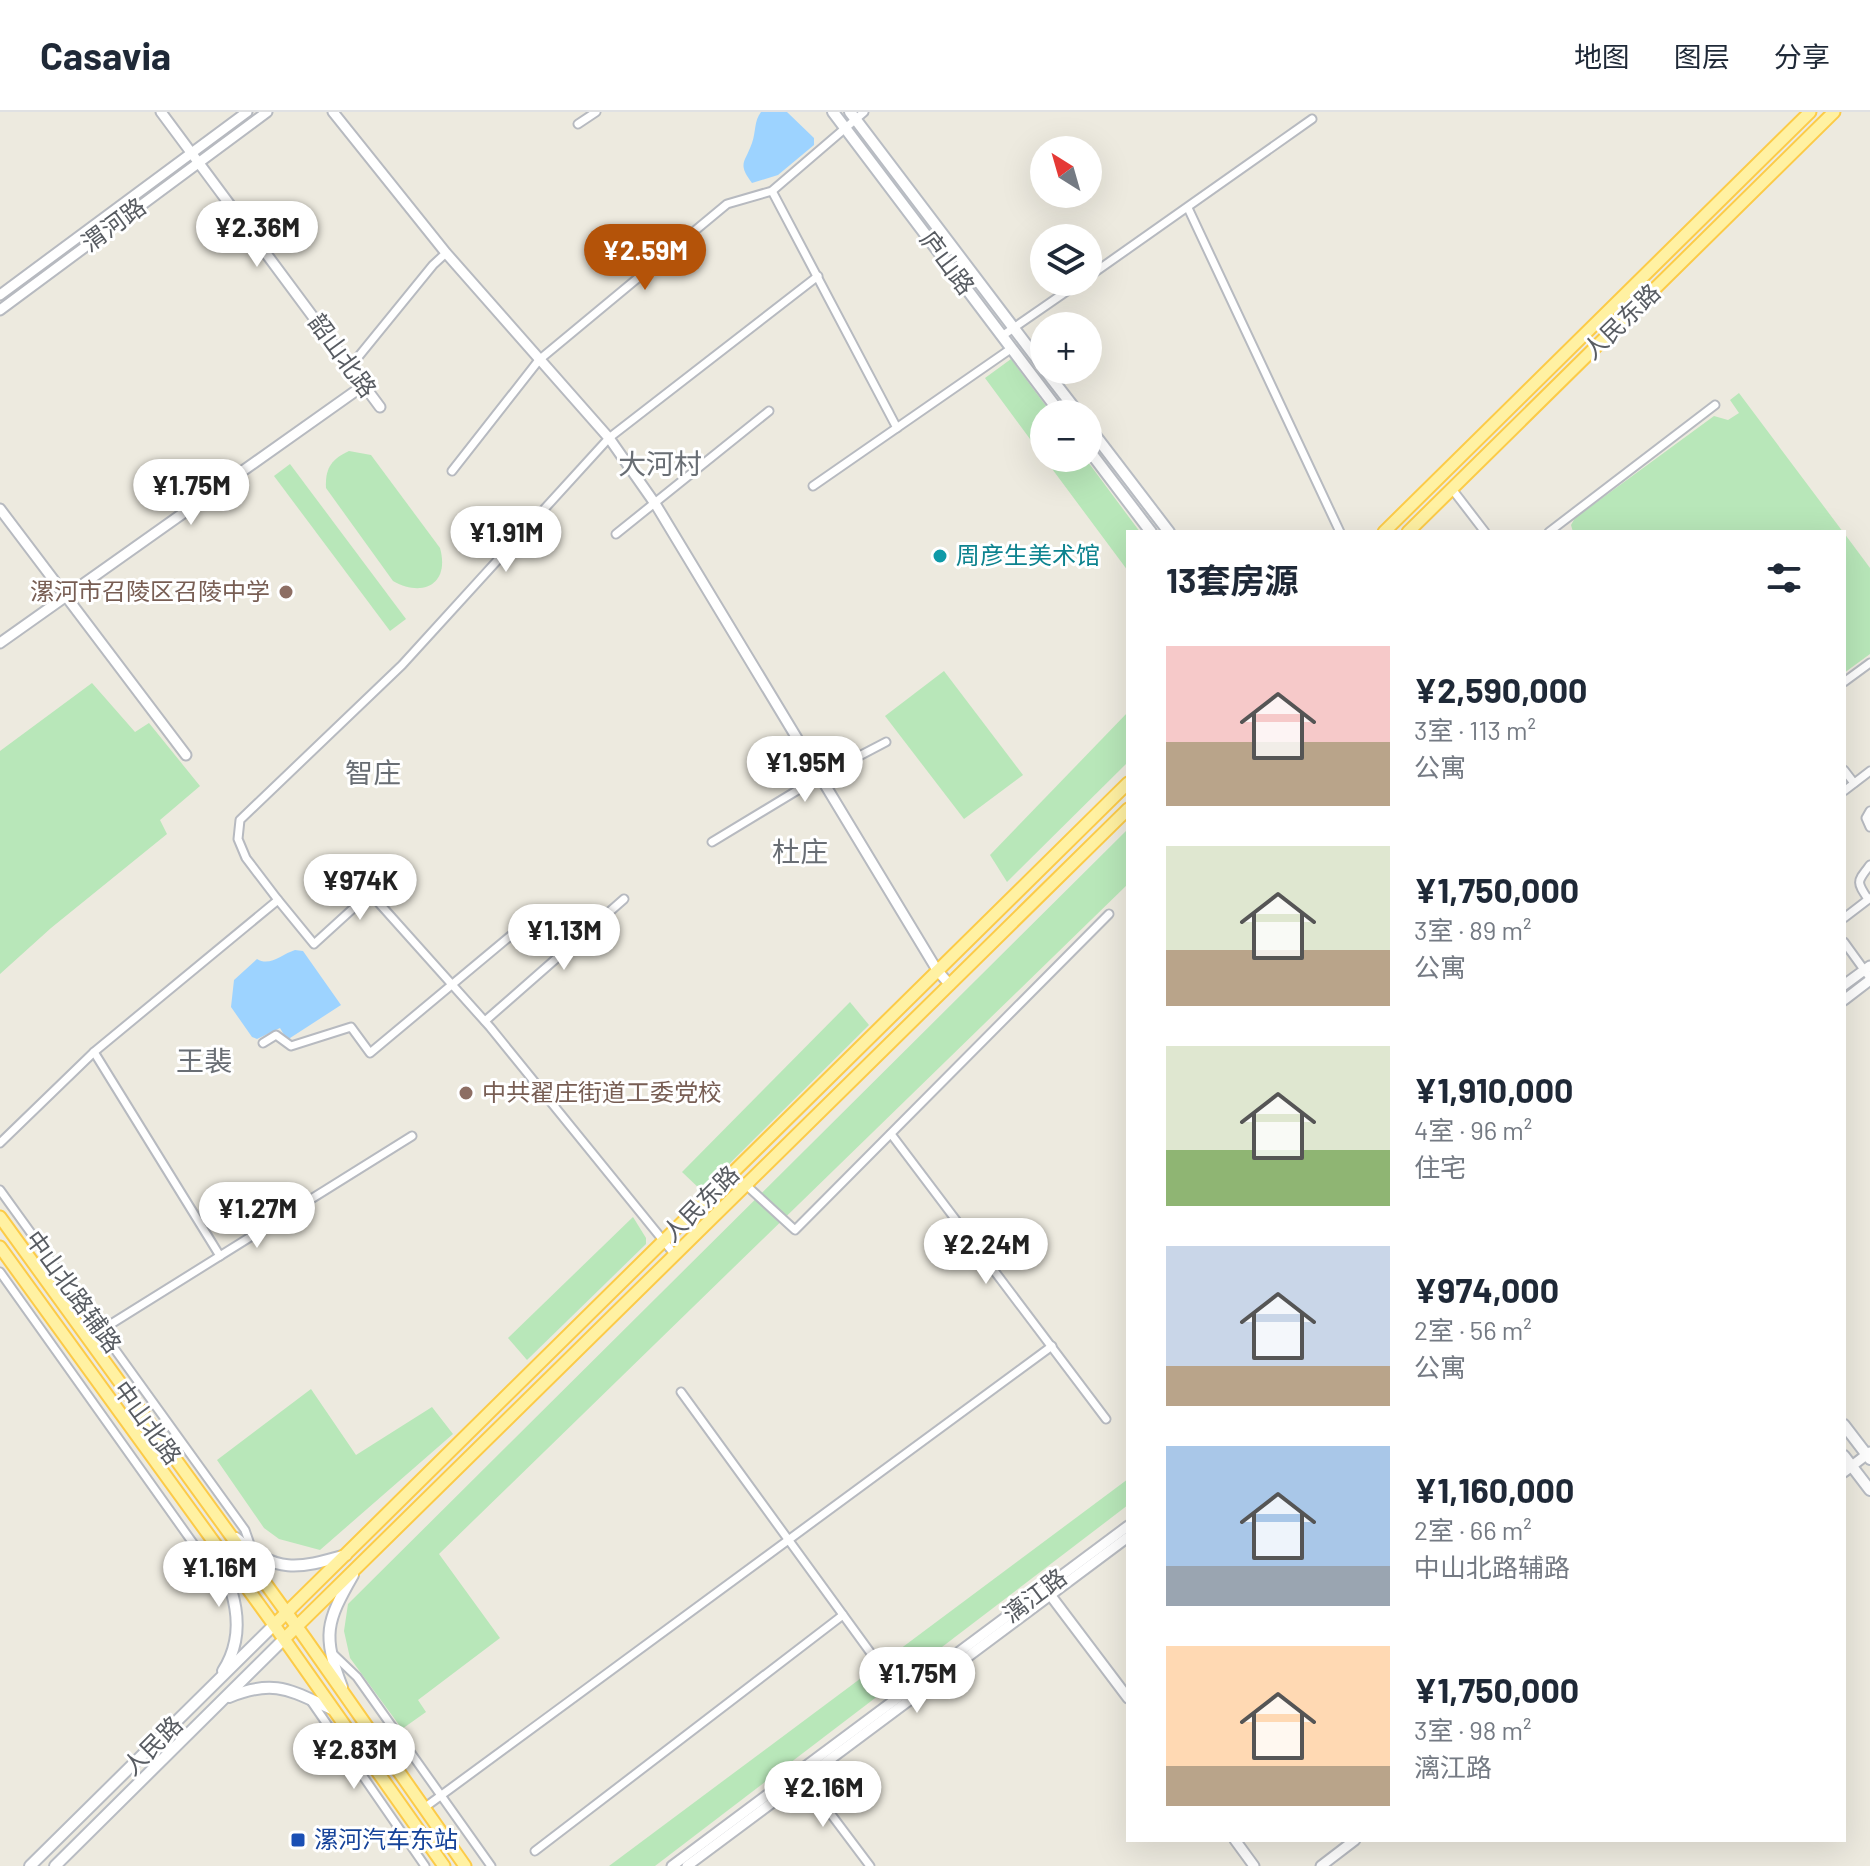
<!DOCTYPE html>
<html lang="zh">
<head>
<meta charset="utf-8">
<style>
	body { margin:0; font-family:Barlow,"Noto Sans SC",sans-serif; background:#f2f2f3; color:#1f2937; height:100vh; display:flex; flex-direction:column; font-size:30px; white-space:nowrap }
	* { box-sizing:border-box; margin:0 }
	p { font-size:26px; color:#747a83 }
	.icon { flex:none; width:44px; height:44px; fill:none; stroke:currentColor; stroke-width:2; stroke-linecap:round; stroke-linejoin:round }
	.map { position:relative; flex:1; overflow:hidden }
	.side { position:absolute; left:1126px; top:418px; width:720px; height:1312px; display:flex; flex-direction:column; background:#fff; border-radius:0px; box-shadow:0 8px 32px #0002 }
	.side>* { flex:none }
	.needle { width:52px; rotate:323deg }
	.tools { position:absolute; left:1030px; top:24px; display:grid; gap:16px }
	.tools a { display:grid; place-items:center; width:72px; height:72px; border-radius:50%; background:#fff; box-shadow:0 8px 32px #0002; font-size:40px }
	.price { position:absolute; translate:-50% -68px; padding:0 18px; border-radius:28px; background:#fff; color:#222; font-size:26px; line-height:52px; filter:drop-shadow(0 2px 4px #0008) }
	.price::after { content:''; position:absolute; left:50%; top:48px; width:24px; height:18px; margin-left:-12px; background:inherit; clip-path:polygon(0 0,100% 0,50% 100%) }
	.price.selected { background:#b45309; color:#fff }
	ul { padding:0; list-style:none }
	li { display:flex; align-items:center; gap:24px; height:200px; padding:0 40px }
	li span { display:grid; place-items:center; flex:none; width:224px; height:160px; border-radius:0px; color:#555 }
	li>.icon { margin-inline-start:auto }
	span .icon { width:96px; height:96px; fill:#fffc; stroke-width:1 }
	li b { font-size:34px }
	h2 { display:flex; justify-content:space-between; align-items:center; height:96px; padding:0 40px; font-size:34px }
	header { display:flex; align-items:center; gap:48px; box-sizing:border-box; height:112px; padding:0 40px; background:#fff; border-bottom:2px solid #e0e1e3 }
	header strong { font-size:38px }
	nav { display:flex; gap:44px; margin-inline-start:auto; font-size:28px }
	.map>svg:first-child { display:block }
	.green { fill:#b8e7b9 }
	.water { fill:#9dd3ff }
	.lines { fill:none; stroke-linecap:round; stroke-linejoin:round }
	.minor-casing { stroke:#b7bac0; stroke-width:11 }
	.tertiary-casing { stroke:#b7bac0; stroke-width:13 }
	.secondary-casing { stroke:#b8bcc3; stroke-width:14 }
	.primary-casing { stroke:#fccb48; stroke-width:15 }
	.minor { stroke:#fff; stroke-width:7 }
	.tertiary { stroke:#fff; stroke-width:9 }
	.secondary { stroke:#fff; stroke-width:10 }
	.primary { stroke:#fff1a2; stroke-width:11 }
	.culture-dot { fill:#0f9aa8; stroke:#fff; stroke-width:3 }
	.education-dot { fill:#8d6e63; stroke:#fff; stroke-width:3 }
	.transit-dot { fill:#1a4fb4; stroke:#fff; stroke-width:3 }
	.labels { text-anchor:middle; stroke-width:6; stroke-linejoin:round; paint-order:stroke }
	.street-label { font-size:24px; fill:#585c62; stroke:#fff }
	.culture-label { font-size:24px; fill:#0d838f; stroke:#fff; text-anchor:start }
	.education-label { font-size:24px; fill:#785e54; stroke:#fff; text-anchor:end }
	.transit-label { font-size:24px; fill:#164399; stroke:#fff; text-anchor:start }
	.quarter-label { font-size:28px; fill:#696e74; stroke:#fff }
</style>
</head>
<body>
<header>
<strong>Casavia</strong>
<nav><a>地图</a><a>图层</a><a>分享</a></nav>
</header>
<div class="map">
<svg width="1870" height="1754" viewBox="0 0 1870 1754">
	<rect width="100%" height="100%" fill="#edeadf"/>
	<g class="green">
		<path d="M1011,247L1052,302H1044V346L985,266Z"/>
		<path d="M1739,281L1843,420H1573L1571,413L1575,406L1714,304L1728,308L1739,301L1730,288Z"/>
		<path d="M349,339L371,343L440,436C450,472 423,486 393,469L326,376C325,357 331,347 349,339Z"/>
		<path d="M1044,346H1085L1140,420H1128V459Z"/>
		<path d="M290,352L406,507L390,519L274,364Z"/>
		<path d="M1844,421L1870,456V542L1844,561Z"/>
		<path d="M944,559L1023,663L964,707L885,604Z"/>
		<path d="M92,571L135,620L149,611L200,674L160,708L167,722L51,816L0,862V639Z"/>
		<path d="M1128,600V650L1007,770L990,743Z"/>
		<path d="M1128,717V772L439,1442L500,1526L418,1588L426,1600L402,1617L350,1546L344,1519L348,1492Z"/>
		<path d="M850,890L869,913L702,1079L682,1060Z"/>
		<path d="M633,1105L646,1126V1132L527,1248L508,1226Z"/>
		<path d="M311,1277L356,1343L432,1295L453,1322L320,1438L279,1427L264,1416L217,1348Z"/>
		<path d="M1128,1367V1393L655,1754H609Z"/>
	</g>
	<g class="water">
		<path d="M761,0H787L814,26V33L778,63L752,71C737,51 745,51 752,31C756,20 754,9 761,0Z"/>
		<path d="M295,838L303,839L341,893L287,928L280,916L257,927L252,925L231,895L234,868L257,847C270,855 282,842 295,838Z"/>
	</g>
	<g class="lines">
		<g class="minor-casing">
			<g id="minor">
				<path d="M578,12L596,0"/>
				<path d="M772,79L897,316"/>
				<path d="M1188,96L1340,420"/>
				<path d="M1088,165L1312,7"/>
				<path d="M1002,224L1080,170"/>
				<path d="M350,255L433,153L446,141"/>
				<path d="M452,359L539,248L727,92L772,79L864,0"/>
				<path d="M813,374L1012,236"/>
				<path d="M1452,377L1485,420"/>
				<path d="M1549,420L1715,293"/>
				<path d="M616,422L769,299"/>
				<path d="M1844,570L1870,551"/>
				<path d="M1844,658L1854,671"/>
				<path d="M1844,679L1870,659"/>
				<path d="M1870,699L1866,706L1870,715"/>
				<path d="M712,730L821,664L886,630"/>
				<path d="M1868,787C1856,769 1857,770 1870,753"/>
				<path d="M278,788L246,746L238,727L240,708L402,553L609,326L818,164"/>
				<path d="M1844,806L1870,786"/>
				<path d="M1844,830L1870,866"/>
				<path d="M485,909L624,787"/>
				<path d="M263,931L276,923L291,934L351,915L370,941L527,810"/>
				<path d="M94,940L220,1144"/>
				<path d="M891,1022L1106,1307"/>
				<path d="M0,1031L94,940L278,788L314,832L370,781L490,915L675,1143"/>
				<path d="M746,1073L795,1118L1109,802"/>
				<path d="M0,1078L245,1418L252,1438"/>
				<path d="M0,1160L210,1455L228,1470"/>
				<path d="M87,1227L412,1024"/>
				<path d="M681,1280L902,1584"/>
				<path d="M332,1541L357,1565L491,1754"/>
				<path d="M311,1589L425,1754"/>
				<path d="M803,1665L870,1754"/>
				<path d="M424,1696L1052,1234"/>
				<path d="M535,1739L843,1503"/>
			</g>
		</g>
		<g class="tertiary-casing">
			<g id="tertiary">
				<path d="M161,0L380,295"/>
				<path d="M333,0L446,141L609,326L656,393L937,858L950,873"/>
				<path d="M0,183L247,0"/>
				<path d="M0,198L267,0"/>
				<path d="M0,397L186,643"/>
				<path d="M0,531L364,273"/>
				<path d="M1844,873L1870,854"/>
				<path d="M1844,888L1870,868"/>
				<path d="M1844,1360L1870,1340"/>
				<path d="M1048,1480L1128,1586"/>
				<path d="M1235,1728L1254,1754"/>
				<path d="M672,1754L1128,1414"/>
				<path d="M687,1754L1128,1425"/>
				<path d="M1321,1754L1355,1728"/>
			</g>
		</g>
		<g class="secondary-casing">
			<g id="secondary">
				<path d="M833,0L1061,302"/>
				<path d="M850,0L1044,256"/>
				<path d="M1045,258L1079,302"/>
				<path d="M1088,314L1169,420"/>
				<path d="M1088,337L1151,420"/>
				<path d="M1844,1313L1870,1347"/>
				<path d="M1844,1344L1870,1378"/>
				<path d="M236,1426C277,1462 297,1457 346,1443"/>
				<path d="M214,1434C232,1475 250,1517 223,1559"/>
				<path d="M342,1575C322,1523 326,1510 353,1463"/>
				<path d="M229,1585C276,1566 291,1579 334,1598"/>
				<path d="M30,1754L274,1513"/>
				<path d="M55,1754L284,1527"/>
			</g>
		</g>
		<g class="primary-casing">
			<g id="primary">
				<path d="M1384,420L1810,0"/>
				<path d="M1408,420L1834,0"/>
				<path d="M0,1105L305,1526L465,1754"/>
				<path d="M0,1135L274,1513L444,1754"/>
				<path d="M274,1513L1128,671"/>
				<path d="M284,1527L1128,697"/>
			</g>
		</g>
		<use href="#minor" class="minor"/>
		<use href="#tertiary" class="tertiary"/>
		<use href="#secondary" class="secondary"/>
		<use href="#primary" class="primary"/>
	</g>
	<circle class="culture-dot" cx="940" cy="444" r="8"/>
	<g class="education-dot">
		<circle cx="286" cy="480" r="8"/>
		<circle cx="466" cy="981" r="8"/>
	</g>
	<rect class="transit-dot" x="290" y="1720" width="16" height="16" rx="4"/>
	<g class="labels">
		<g class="street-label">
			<text transform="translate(114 113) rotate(-36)" y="8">渭河路</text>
			<text transform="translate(947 151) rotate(53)" y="8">庐山路</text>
			<text transform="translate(1622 210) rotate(-44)" y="8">人民东路</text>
			<text transform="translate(342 244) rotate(54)" y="8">韶山北路</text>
			<text transform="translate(701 1092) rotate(-45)" y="8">人民东路</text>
			<text transform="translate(73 1180) rotate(54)" y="8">中山北路辅路</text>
			<text transform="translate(147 1311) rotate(54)" y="8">中山北路</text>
			<text transform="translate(1035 1484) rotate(-37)" y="8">漓江路</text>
			<text transform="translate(153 1634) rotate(-45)" y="8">人民路</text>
		</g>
		<g class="culture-label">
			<text x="956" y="452">周彦生美术馆</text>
		</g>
		<g class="education-label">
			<text x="270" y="488">漯河市召陵区召陵中学</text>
			<text x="482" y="989" text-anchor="start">中共翟庄街道工委党校</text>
		</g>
		<g class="transit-label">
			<text x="314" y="1736">漯河汽车东站</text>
		</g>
		<g class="quarter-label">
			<text x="660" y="362">大河村</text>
			<text x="373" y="671">智庄</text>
			<text x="800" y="750">杜庄</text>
			<text x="204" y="959">王裴</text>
		</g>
	</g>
</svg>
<div class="tools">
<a><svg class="needle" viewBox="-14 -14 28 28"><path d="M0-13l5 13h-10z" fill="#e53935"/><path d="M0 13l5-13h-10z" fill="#747a83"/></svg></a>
<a><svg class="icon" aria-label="layers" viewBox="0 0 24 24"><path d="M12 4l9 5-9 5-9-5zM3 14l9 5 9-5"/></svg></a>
<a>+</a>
<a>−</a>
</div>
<b class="price" style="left:257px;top:157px">¥2.36M</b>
<b class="price selected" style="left:645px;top:180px">¥2.59M</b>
<b class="price" style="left:191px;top:415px">¥1.75M</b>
<b class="price" style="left:506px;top:462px">¥1.91M</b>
<b class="price" style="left:805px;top:692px">¥1.95M</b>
<b class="price" style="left:360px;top:810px">¥974K</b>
<b class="price" style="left:564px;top:860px">¥1.13M</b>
<b class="price" style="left:257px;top:1138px">¥1.27M</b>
<b class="price" style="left:986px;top:1174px">¥2.24M</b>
<b class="price" style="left:219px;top:1497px">¥1.16M</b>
<b class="price" style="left:917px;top:1603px">¥1.75M</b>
<b class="price" style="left:354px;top:1679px">¥2.83M</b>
<b class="price" style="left:823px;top:1717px">¥2.16M</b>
<section class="side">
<h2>13套房源<svg class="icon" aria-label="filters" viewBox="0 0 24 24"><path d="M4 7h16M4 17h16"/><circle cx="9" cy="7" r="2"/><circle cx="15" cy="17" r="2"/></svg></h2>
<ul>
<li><span style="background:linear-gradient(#f6c9c9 60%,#b9a48a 0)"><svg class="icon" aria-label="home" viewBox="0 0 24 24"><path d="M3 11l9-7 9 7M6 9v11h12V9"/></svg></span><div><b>¥2,590,000</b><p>3室 · 113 m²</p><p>公寓</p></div></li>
<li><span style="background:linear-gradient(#dfe7d0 65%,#b9a48a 0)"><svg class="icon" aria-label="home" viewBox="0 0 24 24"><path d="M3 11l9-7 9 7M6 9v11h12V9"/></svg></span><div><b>¥1,750,000</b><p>3室 · 89 m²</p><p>公寓</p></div></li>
<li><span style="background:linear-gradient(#dfe7d0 65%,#8fb573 0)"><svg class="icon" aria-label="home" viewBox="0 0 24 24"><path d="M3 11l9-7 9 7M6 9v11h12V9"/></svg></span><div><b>¥1,910,000</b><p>4室 · 96 m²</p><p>住宅</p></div></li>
<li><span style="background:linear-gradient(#c9d6e8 75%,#b9a48a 0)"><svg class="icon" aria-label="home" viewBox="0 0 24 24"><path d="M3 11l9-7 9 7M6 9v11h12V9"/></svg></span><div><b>¥974,000</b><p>2室 · 56 m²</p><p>公寓</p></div></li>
<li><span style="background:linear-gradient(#a9c7e8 75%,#9aa5b1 0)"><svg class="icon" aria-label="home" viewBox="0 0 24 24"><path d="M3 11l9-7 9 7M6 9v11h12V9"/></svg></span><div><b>¥1,160,000</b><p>2室 · 66 m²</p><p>中山北路辅路</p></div></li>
<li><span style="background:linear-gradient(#ffd9b3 75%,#b9a48a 0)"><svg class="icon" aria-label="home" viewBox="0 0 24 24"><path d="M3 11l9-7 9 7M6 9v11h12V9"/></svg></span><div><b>¥1,750,000</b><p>3室 · 98 m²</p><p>漓江路</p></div></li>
</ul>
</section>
</div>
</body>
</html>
